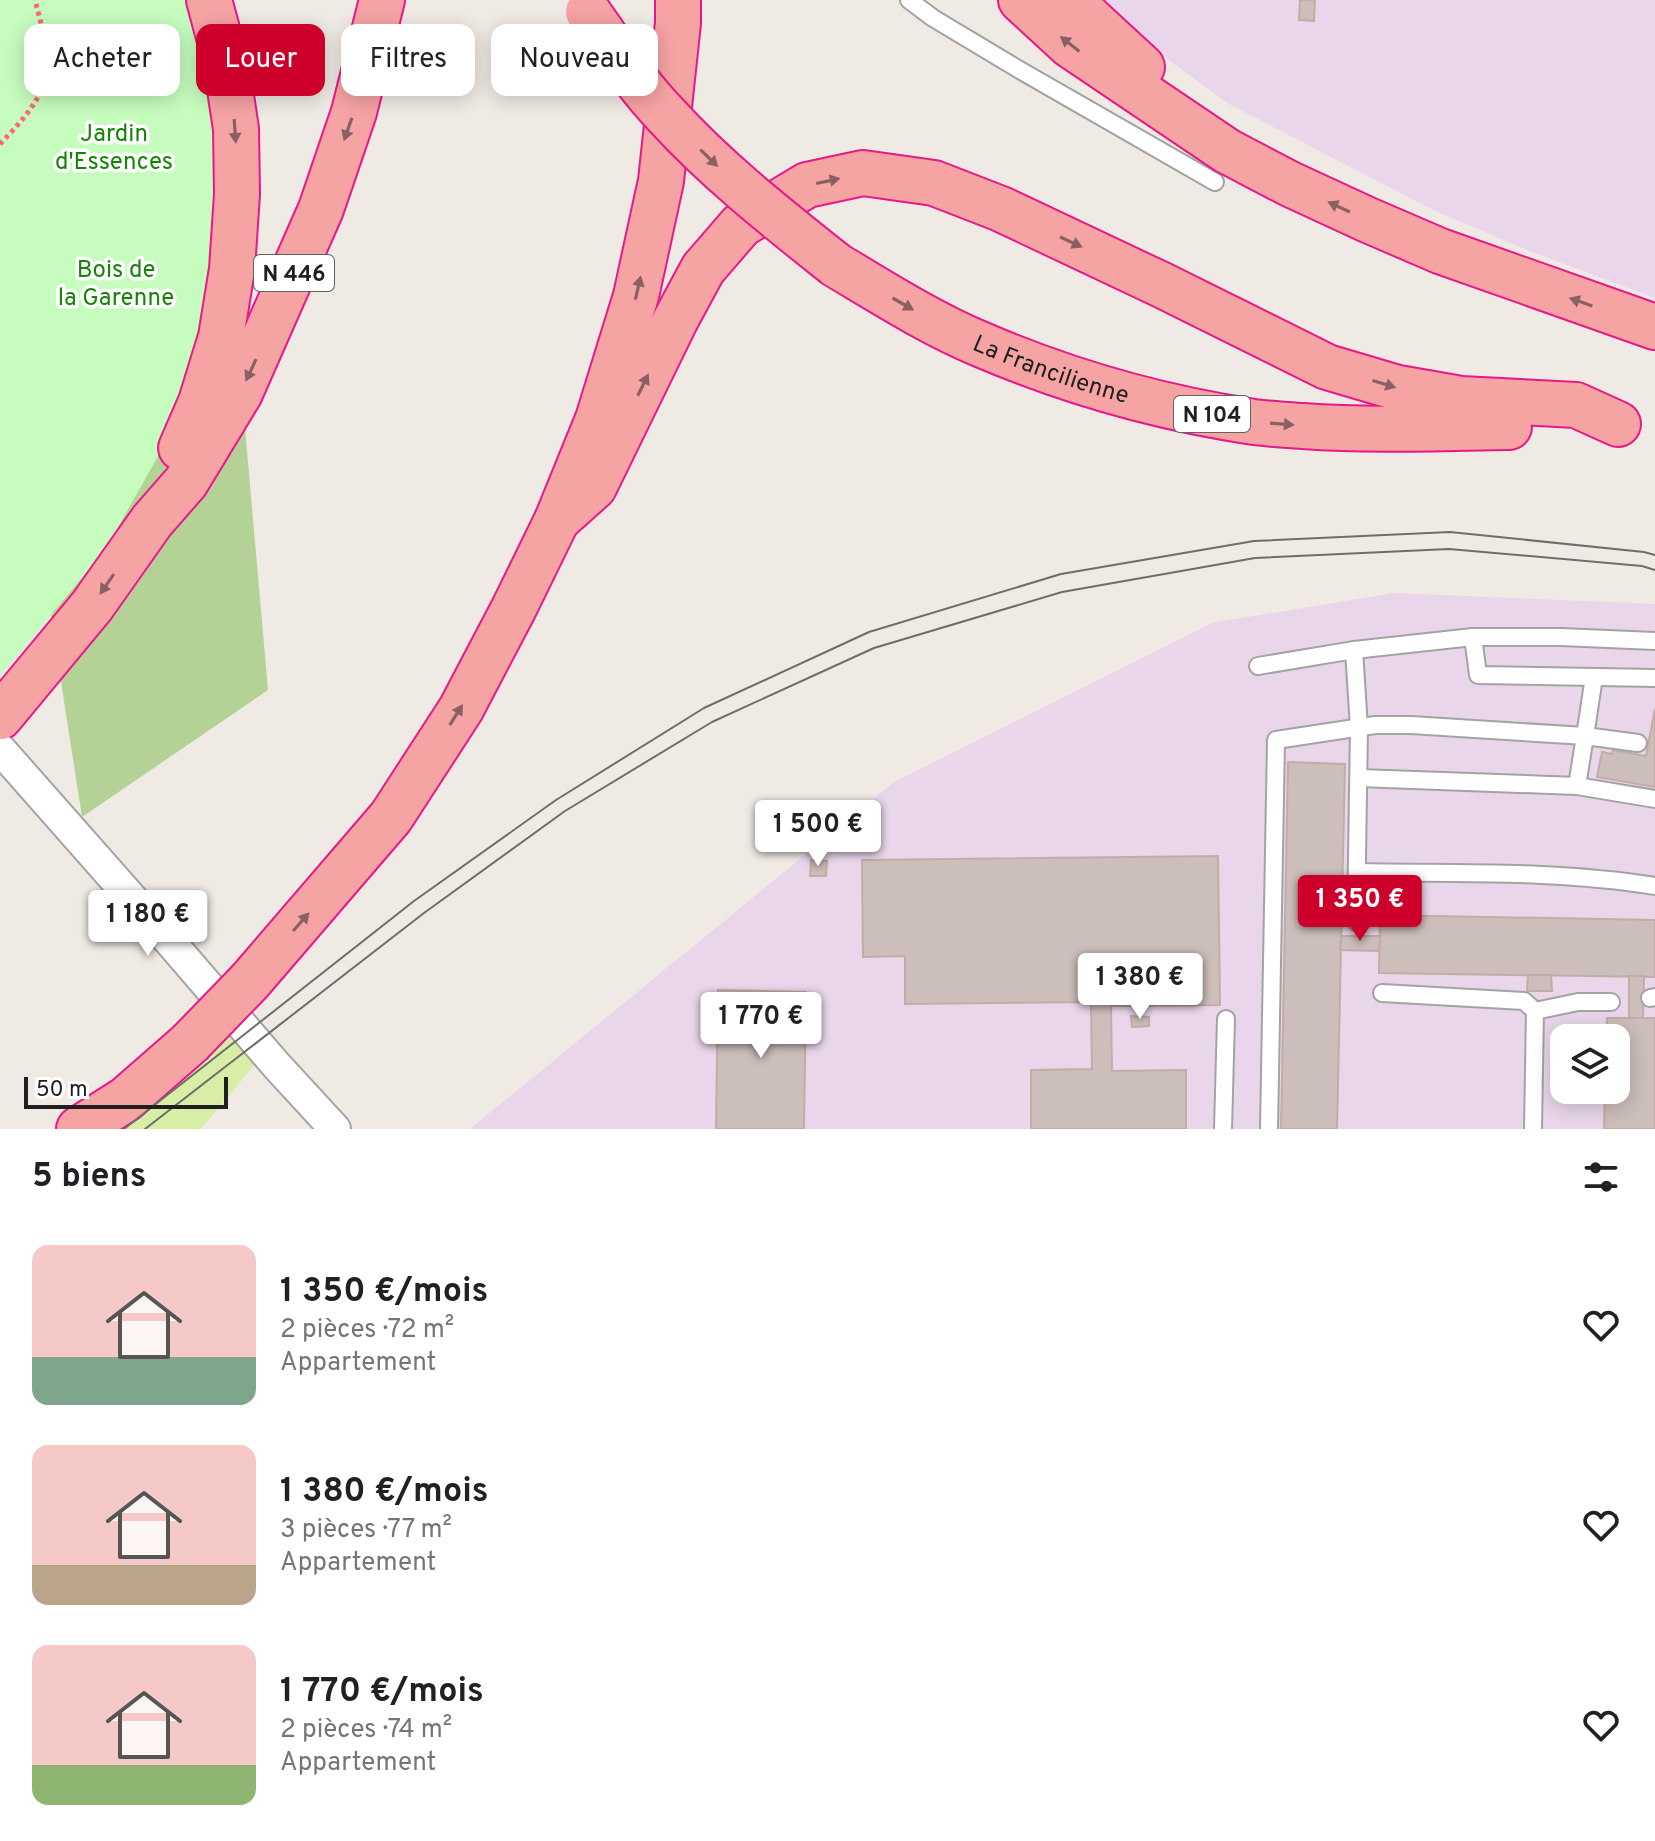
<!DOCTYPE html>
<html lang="fr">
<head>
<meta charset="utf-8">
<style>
	body { margin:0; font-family:Overpass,sans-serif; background:#f2f2f2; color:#202124; height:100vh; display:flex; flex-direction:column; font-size:30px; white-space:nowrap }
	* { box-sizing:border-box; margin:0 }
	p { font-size:26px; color:#757577 }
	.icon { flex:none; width:44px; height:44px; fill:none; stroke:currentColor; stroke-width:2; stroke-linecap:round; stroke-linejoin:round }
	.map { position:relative; height:1129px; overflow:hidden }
	.details { display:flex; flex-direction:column; background:#fff; flex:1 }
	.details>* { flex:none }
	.guide { position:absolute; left:24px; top:24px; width:800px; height:72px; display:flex; gap:16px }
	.buttons { position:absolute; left:1550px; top:1024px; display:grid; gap:16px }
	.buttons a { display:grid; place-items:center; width:80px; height:80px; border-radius:16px; background:#fff; box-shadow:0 4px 20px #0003; font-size:40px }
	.scale { position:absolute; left:24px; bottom:20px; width:204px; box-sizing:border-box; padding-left:8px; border:4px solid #1f1f1f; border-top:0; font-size:22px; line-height:28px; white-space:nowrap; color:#1f1f1f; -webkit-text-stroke:6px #fff; paint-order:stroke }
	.price { position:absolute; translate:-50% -68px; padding:0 18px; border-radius:8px; background:#fff; color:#222; font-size:26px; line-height:52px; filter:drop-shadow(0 2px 4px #0008) }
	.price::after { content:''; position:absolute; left:50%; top:48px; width:24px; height:18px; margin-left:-12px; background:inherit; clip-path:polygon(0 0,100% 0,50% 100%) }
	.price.active { background:#cd002b; color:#fff }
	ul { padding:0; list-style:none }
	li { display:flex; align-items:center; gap:24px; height:200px; padding:0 32px }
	li span { display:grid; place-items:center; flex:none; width:224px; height:160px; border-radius:16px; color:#555 }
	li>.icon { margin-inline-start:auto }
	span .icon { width:96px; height:96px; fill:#fffc; stroke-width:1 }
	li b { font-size:34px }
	h2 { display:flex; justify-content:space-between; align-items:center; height:96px; padding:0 32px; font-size:34px }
	.pill { padding:0 28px; border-radius:16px; background:#fff; box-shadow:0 4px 20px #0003; font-size:28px; line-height:72px }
	.pill.active { background:#cd002b; color:#fff }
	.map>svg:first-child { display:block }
	.industrial { fill:#e9d6ea; fill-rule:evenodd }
	.grass { fill:#d8eea7 }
	.forest { fill:#b4d296 }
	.park { fill:#c6fdbe }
	.building { fill:#ccbeba; stroke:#c3aca5; stroke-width:2 }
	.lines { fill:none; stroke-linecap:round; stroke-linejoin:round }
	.service-casing { stroke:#a3a3a3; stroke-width:20 }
	.minor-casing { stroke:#a3a3a3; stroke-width:34 }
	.trunk-casing { stroke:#e7198a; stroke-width:48 }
	.path { stroke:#ff6676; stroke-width:5; stroke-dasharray:4 4; stroke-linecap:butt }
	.service { stroke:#fff; stroke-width:16 }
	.minor { stroke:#fff; stroke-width:30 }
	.trunk { stroke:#f6a3a4; stroke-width:44 }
	.tram { stroke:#6d6d6d; stroke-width:2 }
	.trunk-bridge-casing { stroke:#e7198a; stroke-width:48; stroke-linecap:butt }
	.trunk-bridge { stroke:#f6a3a4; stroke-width:44 }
	.oneway { fill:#8a6162 }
	.labels { text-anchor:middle; stroke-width:7; stroke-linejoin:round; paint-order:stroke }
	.shield { fill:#fff; stroke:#626262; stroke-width:2 }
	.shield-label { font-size:22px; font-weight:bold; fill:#1f1f1f }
	.park-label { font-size:24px; fill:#148504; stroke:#fff }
	.street-label { font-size:24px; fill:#1f1f1f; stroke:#fff }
</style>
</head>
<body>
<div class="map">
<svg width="1655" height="1129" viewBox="0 0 1655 1129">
	<rect width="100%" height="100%" fill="#f0eae4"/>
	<g class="industrial">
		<path d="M1098,0H1655V298L1527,250L1435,211L1229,104L1167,59L1114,16Z"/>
		<path d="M1394,593L1655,604V1129H470L894,782L1212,623ZM1564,1038H1616V1090H1564Z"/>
	</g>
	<path class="grass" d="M223,1032L255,1064L201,1129H97Z"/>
	<path class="forest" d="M0,0L220,143L268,690L82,817L0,289Z"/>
	<path class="park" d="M0,0H198L231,138L220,276L187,405L105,550L0,676Z"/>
	<g class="building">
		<path d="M1300,0H1315L1314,21L1299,20Z"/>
		<path d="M1655,709V787L1597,777L1602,752L1612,754L1613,750L1646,756Z"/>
		<path d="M1288,762L1345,764L1337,1129H1281Z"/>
		<path d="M1218,856L1220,1005L1111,1006L1112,1071L1186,1070V1129H1031V1070L1092,1069L1091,1002L905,1004V956L863,957L862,860Z"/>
		<path d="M811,860L827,861L826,876H810Z"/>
		<path d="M1380,915L1655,920V977L1379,973Z"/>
		<path d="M1341,936H1380L1379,951L1340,950Z"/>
		<path d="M1528,975H1551L1552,991H1527Z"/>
		<path d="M1629,976H1644L1643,1018H1629Z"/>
		<path d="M718,990L806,992L804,1129H716Z"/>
		<path d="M1131,1016L1149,1017V1026L1132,1027Z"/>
		<path d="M1607,1018H1655V1129H1604L1605,1090H1616V1038H1606Z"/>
	</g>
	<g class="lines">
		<g class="service-casing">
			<g id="service">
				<path d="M909,0L933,18L1018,69L1215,182"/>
				<path d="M1473,637L1478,675L1655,678"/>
				<path d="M1354,650L1359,728L1356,922"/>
				<path d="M1258,666L1354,650L1473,637H1561L1655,641"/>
				<path d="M1359,778L1577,786L1655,799"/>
				<path d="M1577,786L1585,736L1638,743"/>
				<path d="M1357,872C1456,874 1557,870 1655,886"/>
				<path d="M1382,993L1524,1001L1535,1011L1578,1002H1611"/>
				<path d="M1650,998L1655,997"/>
				<path d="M1223,1129L1226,1019"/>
				<path d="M1269,1129L1276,740L1375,725H1411L1585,736L1594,677"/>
				<path d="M1533,1129L1535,1011"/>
			</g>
		</g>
		<g class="minor-casing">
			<path id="minor" d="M0,749L172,944L277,1066L335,1129"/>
		</g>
		<g class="trunk-casing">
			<g id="trunk">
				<path d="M1021,0L1070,45L1227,151L1290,184L1368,220L1440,251L1655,327"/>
				<path d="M1071,0L1091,20L1142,67"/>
				<path id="s1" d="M836,265C883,293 930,323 980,344C1066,381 1161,408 1254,422C1270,424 1287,425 1303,426C1372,431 1440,428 1509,427"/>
				<path d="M181,448L201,402L221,337L232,269L237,194L236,129L226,63L209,0"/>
				<path d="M557,520L594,487L676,319L703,269L741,225L807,185L863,173L934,183L1001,209L1162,285L1327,367L1398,388L1461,399L1576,405L1618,424"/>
				<path d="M0,717L92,606L152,521L186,482L240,393L321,209L354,112L382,0"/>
				<path d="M250,981L391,817L461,709L514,608L557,520L598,419L636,296L661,181L678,23V0"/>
				<path d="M79,1129L126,1099L190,1043"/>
			</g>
		</g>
		<path class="path" d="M0,144C15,128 34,109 42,88C53,61 42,27 35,0"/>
		<use href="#service" class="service"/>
		<use href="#minor" class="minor"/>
		<use href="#trunk" class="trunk"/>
		<g class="tram">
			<path d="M124,1129L414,901L556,800L704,708L869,632L1061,574L1254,541L1450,532L1644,552L1655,555"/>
			<path d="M145,1129L424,913L565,811L712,722L874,648L1062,592L1255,558L1449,549L1642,566L1655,570"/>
		</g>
		<g class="trunk-bridge-casing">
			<g id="trunk-bridge">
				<path d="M588,12C613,47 636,84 666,115C717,171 777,218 836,265"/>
				<path d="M190,1043L250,981"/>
			</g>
		</g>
		<use href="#trunk-bridge" class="trunk-bridge"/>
	</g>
	<defs><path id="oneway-solid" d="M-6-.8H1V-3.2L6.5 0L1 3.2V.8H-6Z" transform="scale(2)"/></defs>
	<g class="oneway">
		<use href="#oneway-solid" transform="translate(1070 44) rotate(-142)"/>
		<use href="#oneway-solid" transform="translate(348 129) rotate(109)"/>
		<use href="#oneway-solid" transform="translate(235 131) rotate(86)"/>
		<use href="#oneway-solid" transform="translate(709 158) rotate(44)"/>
		<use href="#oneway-solid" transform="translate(828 181) rotate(-12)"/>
		<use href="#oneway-solid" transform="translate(1339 207) rotate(-155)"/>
		<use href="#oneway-solid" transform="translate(1071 242) rotate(25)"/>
		<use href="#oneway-solid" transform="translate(638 288) rotate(-77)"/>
		<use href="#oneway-solid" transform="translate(1581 302) rotate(-161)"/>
		<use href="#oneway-solid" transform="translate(903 304) rotate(30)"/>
		<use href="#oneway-solid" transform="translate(251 370) rotate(115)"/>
		<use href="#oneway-solid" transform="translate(1384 384) rotate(17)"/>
		<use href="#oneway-solid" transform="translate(643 385) rotate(-64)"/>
		<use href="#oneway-solid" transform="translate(1282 424) rotate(4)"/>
		<use href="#oneway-solid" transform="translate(107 584) rotate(125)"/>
		<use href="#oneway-solid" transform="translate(456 715) rotate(-58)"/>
		<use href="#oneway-solid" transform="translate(301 922) rotate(-49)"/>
	</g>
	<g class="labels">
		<g class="shield">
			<rect x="254" y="255" width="80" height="36" rx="6"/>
			<rect x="1174" y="396" width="76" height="36" rx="6"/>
		</g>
		<g class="shield-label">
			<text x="294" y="281">N 446</text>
			<text x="1212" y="422">N 104</text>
		</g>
		<g class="park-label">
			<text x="114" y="141">Jardin<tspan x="114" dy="28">d'Essences</tspan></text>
			<text x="116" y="277">Bois de<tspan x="116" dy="28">la Garenne</tspan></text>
		</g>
		<g class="street-label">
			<text dy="8" stroke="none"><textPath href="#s1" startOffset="240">La Francilienne</textPath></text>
		</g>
	</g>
</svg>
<div class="buttons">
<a><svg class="icon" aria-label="layers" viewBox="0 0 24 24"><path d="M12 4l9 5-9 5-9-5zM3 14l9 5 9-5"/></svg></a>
</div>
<div class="scale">50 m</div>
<b class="price" style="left:818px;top:868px">1 500 €</b>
<b class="price active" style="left:1360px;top:943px">1 350 €</b>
<b class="price" style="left:148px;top:958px">1 180 €</b>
<b class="price" style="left:1140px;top:1021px">1 380 €</b>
<b class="price" style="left:761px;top:1060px">1 770 €</b>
<div class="guide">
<a class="pill">Acheter</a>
<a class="pill active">Louer</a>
<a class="pill">Filtres</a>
<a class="pill">Nouveau</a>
</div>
</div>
<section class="details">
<h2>5 biens<svg class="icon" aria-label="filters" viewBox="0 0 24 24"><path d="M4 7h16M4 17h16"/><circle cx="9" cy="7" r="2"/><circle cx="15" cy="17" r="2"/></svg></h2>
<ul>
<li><span style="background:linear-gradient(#f6c9c9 70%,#7fa58c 0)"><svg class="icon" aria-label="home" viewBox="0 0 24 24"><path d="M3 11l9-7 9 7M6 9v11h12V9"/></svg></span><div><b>1 350 €/mois</b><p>2 pièces · 72 m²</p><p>Appartement</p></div><svg class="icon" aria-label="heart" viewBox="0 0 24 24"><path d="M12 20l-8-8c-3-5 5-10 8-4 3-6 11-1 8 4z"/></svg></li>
<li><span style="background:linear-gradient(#f6c9c9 75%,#b9a48a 0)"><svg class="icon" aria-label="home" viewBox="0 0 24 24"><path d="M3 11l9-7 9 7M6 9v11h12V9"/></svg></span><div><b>1 380 €/mois</b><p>3 pièces · 77 m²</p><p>Appartement</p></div><svg class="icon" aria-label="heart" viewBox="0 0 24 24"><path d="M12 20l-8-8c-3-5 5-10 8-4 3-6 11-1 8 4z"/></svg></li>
<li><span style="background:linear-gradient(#f6c9c9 75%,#8fb573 0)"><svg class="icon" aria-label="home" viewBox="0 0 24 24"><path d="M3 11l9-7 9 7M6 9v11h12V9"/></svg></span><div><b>1 770 €/mois</b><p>2 pièces · 74 m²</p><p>Appartement</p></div><svg class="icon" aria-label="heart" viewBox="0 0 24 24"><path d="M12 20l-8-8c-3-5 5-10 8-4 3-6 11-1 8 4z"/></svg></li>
</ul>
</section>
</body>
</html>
